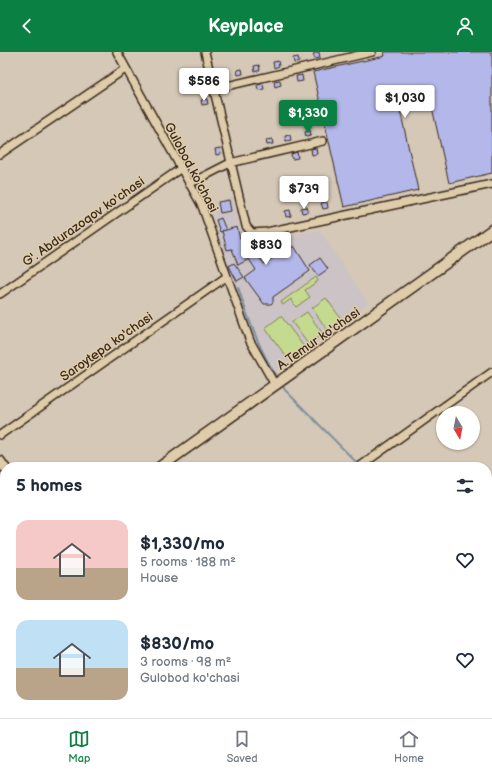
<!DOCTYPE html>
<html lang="en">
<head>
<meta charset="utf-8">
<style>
	body { margin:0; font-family:"Balsamiq Sans",sans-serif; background:#f6f6f7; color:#1f2937; height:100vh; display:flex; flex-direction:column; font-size:15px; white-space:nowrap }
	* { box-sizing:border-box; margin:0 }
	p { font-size:13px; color:#747a83 }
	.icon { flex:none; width:22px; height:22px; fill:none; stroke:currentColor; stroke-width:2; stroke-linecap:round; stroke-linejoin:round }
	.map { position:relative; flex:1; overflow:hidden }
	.drawer { position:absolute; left:0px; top:410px; width:492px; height:256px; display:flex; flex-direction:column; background:#fff; border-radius:16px 16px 0 0; box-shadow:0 1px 3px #0004 }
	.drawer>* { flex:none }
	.needle { width:26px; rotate:170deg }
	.buttons { position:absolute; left:436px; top:354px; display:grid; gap:8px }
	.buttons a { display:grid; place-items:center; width:44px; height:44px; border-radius:50%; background:#fff; box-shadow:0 1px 3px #0004; font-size:20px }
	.price { position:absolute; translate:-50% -34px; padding:0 9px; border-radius:4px; background:#fff; color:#222; font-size:13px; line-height:26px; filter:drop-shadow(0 1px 2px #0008) }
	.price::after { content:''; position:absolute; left:50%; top:24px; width:12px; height:9px; margin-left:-6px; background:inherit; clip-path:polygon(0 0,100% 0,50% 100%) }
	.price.current { background:#0b8043; color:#fff }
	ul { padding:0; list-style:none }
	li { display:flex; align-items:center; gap:12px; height:100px; padding:0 16px }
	li span { display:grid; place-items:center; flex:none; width:112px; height:80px; border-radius:12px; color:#555 }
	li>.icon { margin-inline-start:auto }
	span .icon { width:48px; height:48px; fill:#fffc; stroke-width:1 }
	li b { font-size:17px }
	h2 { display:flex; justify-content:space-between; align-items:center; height:48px; padding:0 16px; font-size:17px }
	header { display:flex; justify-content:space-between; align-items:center; height:52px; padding:0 16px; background:#0b8043; color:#fff; font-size:18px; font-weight:800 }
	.dock { display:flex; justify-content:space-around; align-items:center; height:56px; border-top:1px solid #e0e1e3; background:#fff; font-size:11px; color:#747a83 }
	.dock a { display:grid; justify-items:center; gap:2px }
	.dock .current { color:#0b8043 }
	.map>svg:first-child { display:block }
	.built { fill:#cbc3c6 }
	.green { fill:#c4da8f; stroke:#808256 }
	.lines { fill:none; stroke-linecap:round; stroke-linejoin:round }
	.stream { stroke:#7f91a0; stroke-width:2 }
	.building { fill:#b3b7e9; stroke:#3b2a1e }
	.minor-casing { stroke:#3b2a1e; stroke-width:10 }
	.tertiary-casing { stroke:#3b2a1e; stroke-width:12 }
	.secondary-casing { stroke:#3b2a1e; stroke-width:13 }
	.minor { stroke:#deccaa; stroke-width:7 }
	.tertiary { stroke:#deccaa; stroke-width:9 }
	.secondary { stroke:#deccaa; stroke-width:10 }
	.labels { text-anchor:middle; stroke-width:3; stroke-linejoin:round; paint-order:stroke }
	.street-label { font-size:13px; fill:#3b2a1e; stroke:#deccaa }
</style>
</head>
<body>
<header><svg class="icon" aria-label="back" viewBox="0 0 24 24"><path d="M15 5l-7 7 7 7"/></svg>Keyplace<svg class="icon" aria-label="person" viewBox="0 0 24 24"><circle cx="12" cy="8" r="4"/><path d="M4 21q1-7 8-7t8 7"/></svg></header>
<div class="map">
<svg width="492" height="666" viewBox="0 0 492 666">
	<rect width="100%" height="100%" fill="#d5c8b7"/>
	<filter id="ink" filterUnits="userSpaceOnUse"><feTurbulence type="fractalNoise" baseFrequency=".025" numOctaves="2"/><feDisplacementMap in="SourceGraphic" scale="8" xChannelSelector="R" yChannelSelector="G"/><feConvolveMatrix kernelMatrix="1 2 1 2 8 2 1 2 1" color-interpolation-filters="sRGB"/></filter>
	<g filter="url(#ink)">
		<path class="built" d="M232,145L235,161L241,176L248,183L259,189L319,178L368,251L273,320L256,290L227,216L210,153Z"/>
		<g class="green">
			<path d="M316,225L318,229L305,238L310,245L296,255L291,247L283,253L281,250Z"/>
			<path d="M326,246L342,268L328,279L312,256Z"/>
			<path d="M307,260L323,282L308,292L292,270Z"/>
			<path d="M281,264L304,295L288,307L265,276Z"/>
		</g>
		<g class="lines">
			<g class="stream">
				<path d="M238,235C248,266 260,300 278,327"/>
				<path d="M282,333L285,338L359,413"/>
				<path d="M487,533L492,537"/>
			</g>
		</g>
		<g class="building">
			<path d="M319,0L320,6L315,7L313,2Z"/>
			<path d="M384,0H492V121L449,131L427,33L396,40L418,138L344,155L313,20L385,4Z"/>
			<path d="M298,5L299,10L294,11L293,6Z"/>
			<path d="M278,9L279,14L274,16L273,10Z"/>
			<path d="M259,13L260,18L255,20L254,14Z"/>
			<path d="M242,17L243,22L238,23L237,18Z"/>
			<path d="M302,23L303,29L297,30L296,24Z"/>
			<path d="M280,28L281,33L275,35L274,29Z"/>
			<path d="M263,32L264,37L258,38L257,33Z"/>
			<path d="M207,47L208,52L202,53L201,48Z"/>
			<path d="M310,78L311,84L306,85L305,80Z"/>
			<path d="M290,83L291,88L286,89L285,84Z"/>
			<path d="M272,87L273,92L267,93L266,88Z"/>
			<path d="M220,96L221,102L216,103L215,97Z"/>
			<path d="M316,96L317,102L312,103L311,97Z"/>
			<path d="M297,100L298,106L292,107L291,102Z"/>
			<path d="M229,148L231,159L220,161L218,150Z"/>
			<path d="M327,150L328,156L323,157L321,151Z"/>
			<path d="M307,155L308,160L302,161L301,156Z"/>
			<path d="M290,158L291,164L286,165L285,159Z"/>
			<path d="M221,166L226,178L220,180L216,168Z"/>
			<path d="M237,175L240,187L249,185L252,189H258L259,193L252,195L264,212L283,199L284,201L294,194L310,219L273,245V250L271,252H264L245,226L256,218L249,207L238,213L232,197L227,198L222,179Z"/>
			<path d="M320,206L328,217L318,224L310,213Z"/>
			<path d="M234,211L244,225L237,229L229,214Z"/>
		</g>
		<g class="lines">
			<g class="minor-casing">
				<g id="minor">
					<path d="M117,0L202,154L250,289L275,333"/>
					<path d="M205,0L246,174L252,181L267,180L492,132"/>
					<path d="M214,37L372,0"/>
					<path d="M0,102L125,17"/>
					<path d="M189,132L230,111L323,89"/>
					<path d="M0,242L180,117"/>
					<path d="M0,383L226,225"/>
					<path d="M359,415L492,320"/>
					<path d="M487,466L492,462"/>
					<path d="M487,615L492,612"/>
					<path d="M5,666L12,661"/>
					<path d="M209,666L216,661"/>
					<path d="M410,666L417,661"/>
				</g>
			</g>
			<g class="tertiary-casing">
				<g id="tertiary">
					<path d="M0,409L5,416"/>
					<path d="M177,661L181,666"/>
				</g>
			</g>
			<g class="secondary-casing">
				<g id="secondary">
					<path d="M160,415L492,178"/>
					<path d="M0,528L5,524"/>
				</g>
			</g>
			<use href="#minor" class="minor"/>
			<use href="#tertiary" class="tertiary"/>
			<use href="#secondary" class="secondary"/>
		</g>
	</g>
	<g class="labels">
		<g class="street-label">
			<text transform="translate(192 115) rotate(62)" y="5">Gulobod ko'chasi</text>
			<text transform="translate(83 169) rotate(-35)" y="5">G'. Abdurazoqov ko'chasi</text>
			<text transform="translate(318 286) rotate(-35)" y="5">A.Temur ko'chasi</text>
			<text transform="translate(106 294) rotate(-35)" y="5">Saroytepa ko'chasi</text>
		</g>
	</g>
</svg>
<div class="buttons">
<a><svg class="needle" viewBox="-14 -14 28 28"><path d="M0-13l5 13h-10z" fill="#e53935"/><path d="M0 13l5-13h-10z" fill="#747a83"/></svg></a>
</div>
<b class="price" style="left:204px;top:50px">$586</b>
<b class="price" style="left:405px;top:67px">$1,030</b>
<b class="price current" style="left:308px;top:82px">$1,330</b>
<b class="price" style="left:304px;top:158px">$739</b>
<b class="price" style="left:266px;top:214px">$830</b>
<section class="drawer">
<h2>5 homes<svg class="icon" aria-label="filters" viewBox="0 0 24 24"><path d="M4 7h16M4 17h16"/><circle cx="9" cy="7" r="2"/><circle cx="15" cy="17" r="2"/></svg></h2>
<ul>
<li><span style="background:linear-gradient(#f6c9c9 60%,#b9a48a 0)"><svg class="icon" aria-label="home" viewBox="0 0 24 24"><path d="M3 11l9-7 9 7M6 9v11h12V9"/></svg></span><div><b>$1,330/mo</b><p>5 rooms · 188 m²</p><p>House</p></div><svg class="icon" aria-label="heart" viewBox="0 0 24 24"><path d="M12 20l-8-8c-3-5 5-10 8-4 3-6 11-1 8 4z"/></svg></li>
<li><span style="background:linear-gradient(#bfe0f5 60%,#b9a48a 0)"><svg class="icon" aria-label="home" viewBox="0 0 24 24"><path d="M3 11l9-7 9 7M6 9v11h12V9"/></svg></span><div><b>$830/mo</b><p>3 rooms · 98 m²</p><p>Gulobod ko'chasi</p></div><svg class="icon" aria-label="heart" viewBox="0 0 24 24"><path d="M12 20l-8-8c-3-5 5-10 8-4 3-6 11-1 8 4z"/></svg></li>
</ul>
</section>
</div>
<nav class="dock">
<a class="current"><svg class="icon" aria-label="map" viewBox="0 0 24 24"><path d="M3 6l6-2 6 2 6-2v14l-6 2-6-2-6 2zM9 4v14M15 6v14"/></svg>Map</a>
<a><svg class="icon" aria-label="saved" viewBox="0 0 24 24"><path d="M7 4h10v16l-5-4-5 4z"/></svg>Saved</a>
<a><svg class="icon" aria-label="home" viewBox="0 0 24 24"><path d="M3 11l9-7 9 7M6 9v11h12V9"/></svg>Home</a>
</nav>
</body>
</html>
